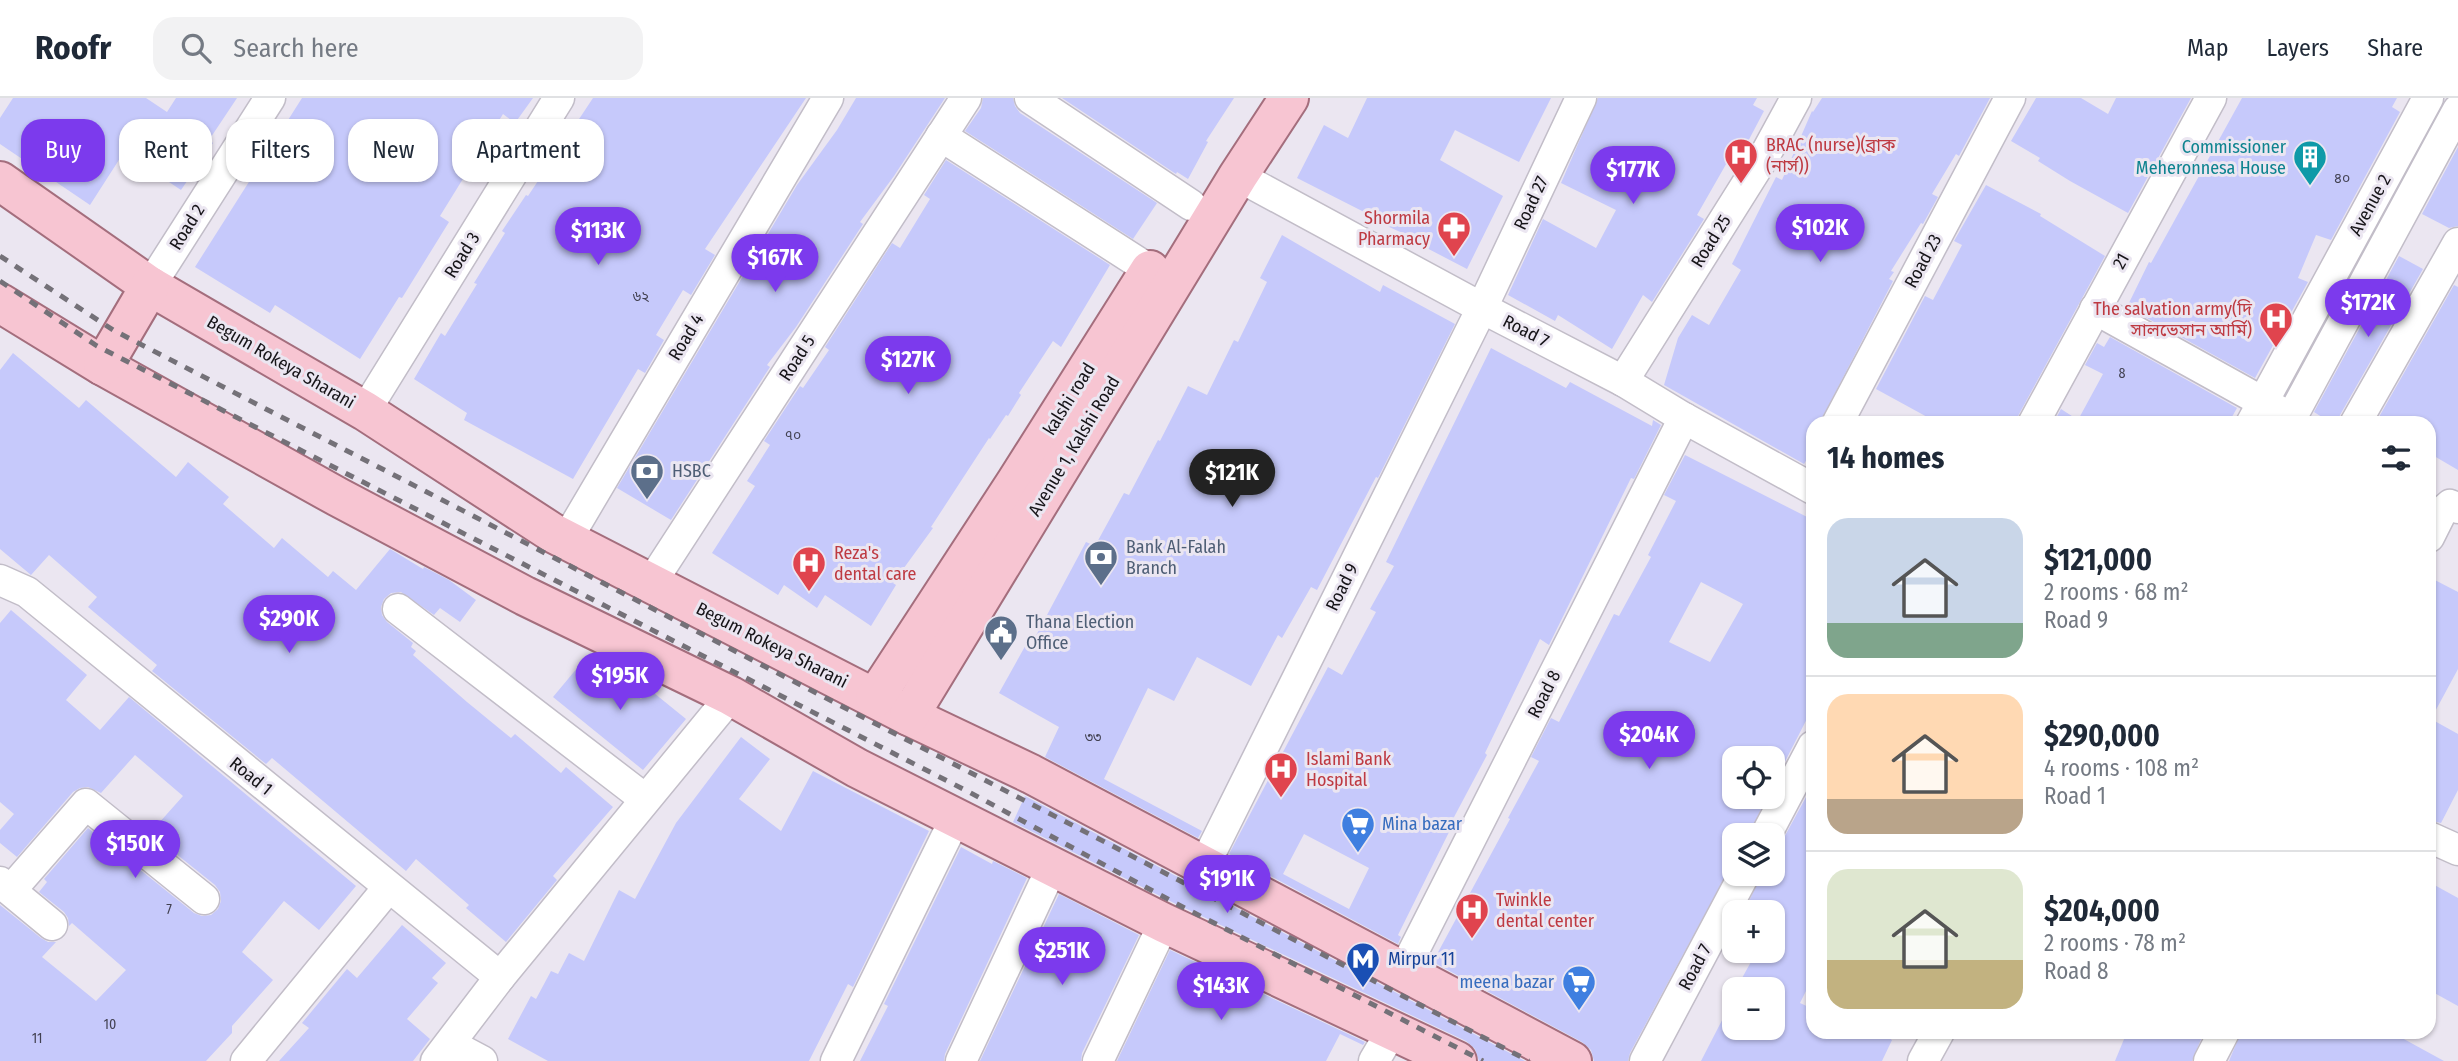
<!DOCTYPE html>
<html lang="en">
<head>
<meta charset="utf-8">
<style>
	body { margin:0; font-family:"Fira Sans Condensed","Noto Sans Bengali",sans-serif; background:#f2f2f3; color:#1f2937; height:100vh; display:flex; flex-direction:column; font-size:26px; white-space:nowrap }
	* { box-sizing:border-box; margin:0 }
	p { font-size:23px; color:#747a83 }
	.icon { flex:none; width:38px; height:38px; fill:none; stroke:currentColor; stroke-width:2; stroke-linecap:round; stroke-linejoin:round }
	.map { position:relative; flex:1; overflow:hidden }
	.panel { position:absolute; left:1806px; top:318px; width:630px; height:623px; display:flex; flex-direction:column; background:#fff; border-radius:21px; box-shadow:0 2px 5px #0004 }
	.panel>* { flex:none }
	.top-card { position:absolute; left:21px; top:21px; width:665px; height:63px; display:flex; gap:14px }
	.buttons { position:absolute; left:1722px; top:648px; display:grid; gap:14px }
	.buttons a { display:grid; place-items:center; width:63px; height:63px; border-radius:14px; background:#fff; box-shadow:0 2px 5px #0004; font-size:35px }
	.price { position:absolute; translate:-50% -60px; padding:0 16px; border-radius:24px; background:#7c3aed; color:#fff; font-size:23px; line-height:46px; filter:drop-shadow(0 2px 4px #0008) }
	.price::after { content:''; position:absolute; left:50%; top:42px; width:21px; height:16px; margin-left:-10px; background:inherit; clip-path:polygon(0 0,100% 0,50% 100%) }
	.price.active { background:#222; color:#fff }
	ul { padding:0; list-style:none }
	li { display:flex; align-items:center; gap:21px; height:175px; padding:0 21px }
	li+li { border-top:2px solid #e0e1e3 }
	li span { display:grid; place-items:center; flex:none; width:196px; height:140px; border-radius:21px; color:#555 }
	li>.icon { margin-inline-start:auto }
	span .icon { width:84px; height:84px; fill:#fffc; stroke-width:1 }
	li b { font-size:30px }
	h2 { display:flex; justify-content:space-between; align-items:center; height:84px; padding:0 21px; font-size:30px }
	.pill { padding:0 24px; border-radius:21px; background:#fff; box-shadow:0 2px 5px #0004; font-size:24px; line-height:63px }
	.pill.active { background:#7c3aed; color:#fff }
	header { display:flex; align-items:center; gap:42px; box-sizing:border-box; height:98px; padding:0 35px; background:#fff; border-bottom:2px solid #e0e1e3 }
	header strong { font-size:33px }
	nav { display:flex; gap:38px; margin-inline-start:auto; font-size:24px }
	.search { width:490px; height:63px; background:#f2f2f3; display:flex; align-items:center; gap:18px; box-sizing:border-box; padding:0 24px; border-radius:21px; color:#747a83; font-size:26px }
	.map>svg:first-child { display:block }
	.building { fill:#c6c9fb; fill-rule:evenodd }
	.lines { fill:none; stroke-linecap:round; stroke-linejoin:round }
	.minor-casing { stroke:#c2bdc8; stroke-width:33 }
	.major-casing { stroke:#a46e7d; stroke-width:42 }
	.minor { stroke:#fff; stroke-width:30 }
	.major { stroke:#f7c5d2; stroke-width:38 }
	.rail { stroke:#747178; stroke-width:5; stroke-dasharray:9 9; stroke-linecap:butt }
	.labels { text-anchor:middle; stroke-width:6; stroke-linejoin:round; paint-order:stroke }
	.number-label { font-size:14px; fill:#424151 }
	.health-label { font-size:18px; fill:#be3a42; stroke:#ebe6f1; text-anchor:start }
	.culture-label { font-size:18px; fill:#0d838f; stroke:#ebe6f1; text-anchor:end }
	.street-label { font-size:18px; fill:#161418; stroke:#ebe6f1 }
	.service-label { font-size:18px; fill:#4e5e75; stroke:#ebe6f1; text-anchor:start }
	.shop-label { font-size:18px; fill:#366cbe; stroke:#ebe6f1; text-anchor:start }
	.transit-label { font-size:18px; fill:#164399; stroke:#ebe6f1; text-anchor:start }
</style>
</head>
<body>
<header>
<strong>Roofr</strong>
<div class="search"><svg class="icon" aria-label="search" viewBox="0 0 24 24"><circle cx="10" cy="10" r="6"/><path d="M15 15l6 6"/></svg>Search here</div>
<nav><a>Map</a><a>Layers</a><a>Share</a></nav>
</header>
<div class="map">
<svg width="2458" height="963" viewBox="0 0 2458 963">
	<rect width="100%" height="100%" fill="#ebe6f1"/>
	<g class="building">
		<path d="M13,0H146L167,14L176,0H237L209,42L213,45L181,92L124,54L90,107L0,46V20Z"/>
		<path d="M302,0H533L515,25L503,16L440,118L449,124L402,200L399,199L360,261L275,207L270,215L195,169Z"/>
		<path d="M593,0H806L705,151L715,157L691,197L683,192L656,237L664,242L645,275L638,271L573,381L464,322L467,315L414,281L441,235L445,238L477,186L474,185L505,135L502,133L526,97L528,98Z"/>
		<path d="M856,0H945L894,78L860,124L863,126L796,229L767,267L770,269L671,422L617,390L797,87L837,32Z"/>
		<path d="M983,0H1013L1015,8L1020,15L1157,105L1133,141L965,33L981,10Z"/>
		<path d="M1062,0H1234L1206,43L1208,44L1188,81L1177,74L1176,76Z"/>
		<path d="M1367,0H1551L1519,64L1455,32L1440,62L1503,98L1467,171L1419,146L1420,143L1365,118L1366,115L1297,80L1324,27L1348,40Z"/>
		<path d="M1598,0H1757L1753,7L1764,13L1744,51L1737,47L1697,117L1704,121L1652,204L1643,197L1612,251L1558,217L1555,223L1508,197L1543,121L1596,150L1616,112L1561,85Z"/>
		<path d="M1822,0H1990L1959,58L1956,56L1932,96L1938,99L1923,126L1921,125L1891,173L1894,174L1889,181L1893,183L1820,324L1813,326V351L1804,366L1664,287L1678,240L1692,217L1709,227L1741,172L1732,166L1776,79L1782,82L1812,13L1813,14Z"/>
		<path d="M2036,0H2081L2108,16L2116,0H2191L2128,115L2070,83L2038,63L2040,60L2011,43Z"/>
		<path d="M2242,0H2397L2392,9L2400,14L2331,142L2316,137L2298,180L2308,184L2255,280L2127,209L2149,164L2151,165Z"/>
		<path d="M2458,49V128L2449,130L2422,116Z"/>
		<path d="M946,62L1110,167L1061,249L1053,243L1019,295L1021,297L1008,318L1006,317L990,341L989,340L931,429L933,430L893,485L896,487L871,528L825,497L817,510L784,487L778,497L712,455L755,388L747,383L770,347L764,343L800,288L803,290L829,252L825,249L892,145L900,150L930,101L924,97Z"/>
		<path d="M1986,87L2041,116L2040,118L2105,158L2018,318L2016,326H1940L1876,291L1925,198L1933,202L1962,147L1954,143Z"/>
		<path d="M1282,137L1380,194L1383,187L1455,226L1378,380L1376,379L1317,492L1311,489L1282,540L1278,537L1251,588L1197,559L1174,603L1148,590L1104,681L1202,733L1198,740L1045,659L1059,629L999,595L1028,543L1032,545L1086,444L1095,448L1124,395L1129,397L1158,342L1160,343L1188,288L1207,297L1234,242L1238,244L1267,184L1260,180Z"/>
		<path d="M2399,158L2423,171L2340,317L2338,326H2333L2314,314Z"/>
		<path d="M2454,187L2458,189V372L2429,355V326H2375Z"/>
		<path d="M2110,239L2237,310L2228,326H2053L2061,311L2078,322L2103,276L2085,267L2097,245L2104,249Z"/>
		<path d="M1491,250L1566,290L1570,284L1652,328L1653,322L1661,327L1634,381L1631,380L1549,547L1540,541L1485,655L1487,657L1453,721L1455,722L1398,837L1401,839L1398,846L1229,756L1328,569L1342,577L1376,514L1370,511L1394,468L1386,464ZM1304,736L1369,770L1349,811L1283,776Z"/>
		<path d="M13,255L79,310L86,302L176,379L188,364L229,399L223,406L274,450L282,440L328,479L333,473L356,492L390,451L423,471L424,469L449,482L476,502L460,524L440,510L434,517L401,494L391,495L384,501L381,509L382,517L387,524L413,545L411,549L416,553L413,557L467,604L511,640L515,636L561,675L566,669L613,709L553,778L557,782L506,844L466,810L469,807L416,761L406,773L272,660L266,666L152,573L157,567L88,509L97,499L49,457L31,477L0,451V272Z"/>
		<path d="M1685,357L1813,422V609L1773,687V660H1734V698H1767L1749,737H1734V762L1630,955L1628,963H1594L1591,952L1582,944L1429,862L1432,855L1436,858L1510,721L1508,720L1539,663L1531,659L1551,620L1559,624L1614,516L1619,518L1651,459L1648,457L1676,403L1664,397ZM1701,484L1743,506L1710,564L1669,544Z"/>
		<path d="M2429,479L2458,494V571L2431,621L2458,636V692L2441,725L2429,722Z"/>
		<path d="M11,512L87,577L66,602L100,632L129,599L356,788L319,832L284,803L242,854L273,882L232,928V935L206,963H0V807L41,840L48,844H56L42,859L96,903L126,872L72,825L69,828L68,820L64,814L39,794L47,784L44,781L88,730L194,815L202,818L211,817L218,811L221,803L220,794L215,787L150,735L183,698L135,657L101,695L88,689L80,690L73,694L17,759L0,745V732L14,716L0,704V525Z"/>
		<path d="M588,557L641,601L649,591L686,621L643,672L553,599Z"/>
		<path d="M741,639L770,661L739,701L781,733L813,673L929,733L853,889L848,886L809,963H548L508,941L531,898L536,901L551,873L558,876L569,855L584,863L619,792L635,801L676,725Z"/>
		<path d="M1811,690L1813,691V879L1800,905L1813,911V934H1879L1892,942L1882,963H1701L1734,899V929H1773V891H1736L1752,862L1735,852H1773V814H1744L1762,775H1773V753L1781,745Z"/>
		<path d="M1025,698L1525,963H1479L1475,951L1466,943L1174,805L1013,724Z"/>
		<path d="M961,749L992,766L993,763L1027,780L945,956L944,963H860L888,908L884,906Z"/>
		<path d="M2429,784L2458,800V908L2429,892Z"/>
		<path d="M1059,796L1139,837L1082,955L1081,963H980Z"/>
		<path d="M402,827L446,865L432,880L438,885L407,921L430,941L413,963H279L309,930L302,925L347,871L357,880Z"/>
		<path d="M1170,852L1365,944L1363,947L1340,936L1326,963H1117Z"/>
		<path d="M2127,934H2204L2192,963H2115Z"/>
		<path d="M2241,934H2391L2444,963H2229Z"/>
	</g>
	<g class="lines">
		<g class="minor-casing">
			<g id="minor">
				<path d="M1030,0L1191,107"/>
				<path d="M941,38L1150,172"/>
				<path d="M1238,78L1482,210L1623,283L1684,320L1813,391"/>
				<path d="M150,188L270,0"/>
				<path d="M2095,211L2279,313"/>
				<path d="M1623,283L1765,57L1796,0"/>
				<path d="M365,313L559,0"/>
				<path d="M1837,326L2010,0"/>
				<path d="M2033,326L2211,0"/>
				<path d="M2251,326L2428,0"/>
				<path d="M2288,326L2458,12"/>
				<path d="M2355,326L2458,145"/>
				<path d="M2429,439L2441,415L2450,407L2458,410"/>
				<path d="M567,441L828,0"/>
				<path d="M0,482L27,494L500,879"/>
				<path d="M651,485L966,0"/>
				<path d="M398,511L645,701"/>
				<path d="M1766,737L1813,648"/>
				<path d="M2429,739L2458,752"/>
				<path d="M1204,768L1482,210L1581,0"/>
				<path d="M0,784L52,827"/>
				<path d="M11,792L86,706L204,801"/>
				<path d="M1404,872L1684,320"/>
				<path d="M450,946L482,963"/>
				<path d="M246,963L388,790"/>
				<path d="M436,963L500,879L731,598"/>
				<path d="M836,963L956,719"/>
				<path d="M961,963L1053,767"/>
				<path d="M1098,963L1164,825"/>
				<path d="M1374,963L1393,931"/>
				<path d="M1645,963L1745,775"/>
				<path d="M1923,963L1939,934"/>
				<path d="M2209,963L2224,934"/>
			</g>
		</g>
		<g class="major-casing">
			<g id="major">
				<path d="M0,83L150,188L365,313L553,435L909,618L1031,676L1572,963"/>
				<path d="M0,205L103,268L338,399L525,498L731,598L857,670L1164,825L1457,963"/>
				<path d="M103,268L150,188"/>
				<path d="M875,600L1016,384L1150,172"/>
				<path d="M909,618L1238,78L1289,0"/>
			</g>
		</g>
		<use href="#minor" class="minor"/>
		<use href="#major" class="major"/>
		<g class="rail">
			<path d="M0,158L113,232L1529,963"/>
			<path d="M0,183L97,248L969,694L1177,806L1483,963"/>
		</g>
	</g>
	<defs>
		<g id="hospital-pin" transform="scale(1.75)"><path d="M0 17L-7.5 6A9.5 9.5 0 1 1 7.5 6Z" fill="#e0444e" stroke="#ebe6f1"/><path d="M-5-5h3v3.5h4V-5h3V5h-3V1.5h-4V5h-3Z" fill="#fff"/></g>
		<g id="building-pin" transform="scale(1.75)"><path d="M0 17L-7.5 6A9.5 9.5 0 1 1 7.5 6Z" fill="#0f9aa8" stroke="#ebe6f1"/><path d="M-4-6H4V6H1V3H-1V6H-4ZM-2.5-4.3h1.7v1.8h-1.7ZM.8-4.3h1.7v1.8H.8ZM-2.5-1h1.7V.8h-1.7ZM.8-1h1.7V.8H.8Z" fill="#fff"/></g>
		<g id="pharmacy-pin" transform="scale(1.75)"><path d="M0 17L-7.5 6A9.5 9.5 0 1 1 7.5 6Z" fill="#e0444e" stroke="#ebe6f1"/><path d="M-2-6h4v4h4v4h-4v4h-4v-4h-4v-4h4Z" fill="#fff"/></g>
		<g id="bank-pin" transform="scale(1.75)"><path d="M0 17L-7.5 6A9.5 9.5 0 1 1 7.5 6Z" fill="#5c6f8a" stroke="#ebe6f1"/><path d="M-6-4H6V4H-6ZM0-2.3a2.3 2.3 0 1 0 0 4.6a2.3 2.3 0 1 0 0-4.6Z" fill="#fff"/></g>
		<g id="civic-pin" transform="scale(1.75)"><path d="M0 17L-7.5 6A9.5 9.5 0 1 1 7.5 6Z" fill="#5c6f8a" stroke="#ebe6f1"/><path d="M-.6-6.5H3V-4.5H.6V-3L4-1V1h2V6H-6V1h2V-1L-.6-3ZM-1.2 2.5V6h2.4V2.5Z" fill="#fff"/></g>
		<g id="supermarket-pin" transform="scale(1.75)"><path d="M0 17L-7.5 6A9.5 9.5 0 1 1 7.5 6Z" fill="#3f7fe0" stroke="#ebe6f1"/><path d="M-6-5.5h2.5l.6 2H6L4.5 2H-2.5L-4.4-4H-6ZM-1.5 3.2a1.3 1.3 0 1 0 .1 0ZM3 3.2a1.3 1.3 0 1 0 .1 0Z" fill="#fff"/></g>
		<g id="metro-pin" transform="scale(1.75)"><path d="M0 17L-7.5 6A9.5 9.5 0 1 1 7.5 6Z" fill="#1a4fb4" stroke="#ebe6f1"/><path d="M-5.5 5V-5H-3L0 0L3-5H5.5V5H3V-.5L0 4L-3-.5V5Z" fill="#fff"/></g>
	</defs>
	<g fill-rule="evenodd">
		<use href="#hospital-pin" x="1741" y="57"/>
		<use href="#building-pin" x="2310" y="59"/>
		<use href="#pharmacy-pin" x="1454" y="130"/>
		<use href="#hospital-pin" x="2276" y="221"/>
		<use href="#bank-pin" x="647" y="373"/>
		<use href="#bank-pin" x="1101" y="459"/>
		<use href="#hospital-pin" x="809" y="465"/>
		<use href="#civic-pin" x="1001" y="534"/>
		<use href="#hospital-pin" x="1281" y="671"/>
		<use href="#supermarket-pin" x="1358" y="726"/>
		<use href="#hospital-pin" x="1472" y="812"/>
		<use href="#metro-pin" x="1363" y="861"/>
		<use href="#supermarket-pin" x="1579" y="884"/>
	</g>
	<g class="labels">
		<g class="number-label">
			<text x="2342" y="85">৪০</text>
			<text x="641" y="203">৬২</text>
			<text x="2122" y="280">8</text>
			<text x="793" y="342">৭০</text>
			<text x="1093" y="644">৩৩</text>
			<text x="169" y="816">7</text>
			<text x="110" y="931">10</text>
			<text x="37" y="945">11</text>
		</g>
		<g class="health-label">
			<text x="1766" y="53">BRAC (nurse)(ব্রাক<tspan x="1766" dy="21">(নার্স))</tspan></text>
			<text x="1430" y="126" text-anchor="end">Shormila<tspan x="1430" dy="21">Pharmacy</tspan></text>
			<text x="2252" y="217" text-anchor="end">The salvation army(দি<tspan x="2252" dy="21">সালভেসান আর্মি)</tspan></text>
			<text x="834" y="461">Reza's<tspan x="834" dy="21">dental care</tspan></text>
			<text x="1306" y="667">Islami Bank<tspan x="1306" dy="21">Hospital</tspan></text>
			<text x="1496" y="808">Twinkle<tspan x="1496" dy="21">dental center</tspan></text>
		</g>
		<g class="culture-label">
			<text x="2286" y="55">Commissioner<tspan x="2286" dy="21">Meheronnesa House</tspan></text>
		</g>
		<g class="street-label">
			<text transform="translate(1531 105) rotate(-65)" y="6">Road 27</text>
			<text transform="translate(2370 107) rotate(-61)" y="6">Avenue 2</text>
			<text transform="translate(187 129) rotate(-58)" y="6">Road 2</text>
			<text transform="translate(1711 143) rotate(-58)" y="6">Road 25</text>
			<text transform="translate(462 157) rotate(-58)" y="6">Road 3</text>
			<text transform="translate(1923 163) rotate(-62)" y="6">Road 23</text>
			<text transform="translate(2121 163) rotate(-61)" y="6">21</text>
			<text transform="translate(1526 233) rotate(27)" y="6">Road 7</text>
			<text transform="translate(686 239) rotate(-59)" y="6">Road 4</text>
			<text transform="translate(797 260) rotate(-57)" y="6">Road 5</text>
			<text transform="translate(281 264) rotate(30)" y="6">Begum Rokeya Sharani</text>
			<text transform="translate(1069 301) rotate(-58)" y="6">kalshi road</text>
			<text transform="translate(1074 348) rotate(-59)" y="6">Avenue 1, Kalshi Road</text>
			<text transform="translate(1342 489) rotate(-64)" y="6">Road 9</text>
			<text transform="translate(772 547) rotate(27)" y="6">Begum Rokeya Sharani</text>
			<text transform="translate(1544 596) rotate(-63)" y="6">Road 8</text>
			<text transform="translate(251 678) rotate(39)" y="6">Road 1</text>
			<text transform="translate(1695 869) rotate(-62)" y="6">Road 7</text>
		</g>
		<g class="service-label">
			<text x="672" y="379">HSBC</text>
			<text x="1126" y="455">Bank Al-Falah<tspan x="1126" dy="21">Branch</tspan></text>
			<text x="1026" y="530">Thana Election<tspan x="1026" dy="21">Office</tspan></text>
		</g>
		<g class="shop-label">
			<text x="1382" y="732">Mina bazar</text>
			<text x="1554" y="890" text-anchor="end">meena bazar</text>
		</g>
		<g class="transit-label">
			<text x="1388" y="867">Mirpur 11</text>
		</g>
	</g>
</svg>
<div class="buttons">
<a><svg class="icon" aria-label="locate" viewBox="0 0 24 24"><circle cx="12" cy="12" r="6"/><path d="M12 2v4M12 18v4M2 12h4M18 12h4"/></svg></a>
<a><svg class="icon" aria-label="layers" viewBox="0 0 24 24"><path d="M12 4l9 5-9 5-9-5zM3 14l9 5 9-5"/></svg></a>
<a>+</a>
<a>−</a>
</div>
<b class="price" style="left:1633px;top:108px">$177K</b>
<b class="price" style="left:1820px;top:166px">$102K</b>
<b class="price" style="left:598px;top:169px">$113K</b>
<b class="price" style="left:775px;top:196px">$167K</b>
<b class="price" style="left:2368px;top:241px">$172K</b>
<b class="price" style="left:908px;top:298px">$127K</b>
<b class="price active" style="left:1232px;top:411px">$121K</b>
<b class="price" style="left:289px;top:557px">$290K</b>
<b class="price" style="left:620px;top:614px">$195K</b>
<b class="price" style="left:1649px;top:673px">$204K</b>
<b class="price" style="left:135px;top:782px">$150K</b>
<b class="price" style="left:1227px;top:817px">$191K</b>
<b class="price" style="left:1062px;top:889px">$251K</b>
<b class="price" style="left:1221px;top:924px">$143K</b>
<div class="top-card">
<a class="pill active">Buy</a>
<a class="pill">Rent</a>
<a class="pill">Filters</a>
<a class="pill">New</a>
<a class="pill">Apartment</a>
</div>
<section class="panel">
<h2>14 homes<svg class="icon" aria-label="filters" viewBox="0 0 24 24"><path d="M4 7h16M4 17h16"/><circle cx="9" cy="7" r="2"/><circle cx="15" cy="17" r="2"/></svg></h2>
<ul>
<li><span style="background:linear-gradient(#c9d6e8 75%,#7fa58c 0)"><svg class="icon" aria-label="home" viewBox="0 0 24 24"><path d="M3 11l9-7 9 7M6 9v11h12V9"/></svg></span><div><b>$121,000</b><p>2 rooms · 68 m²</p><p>Road 9</p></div></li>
<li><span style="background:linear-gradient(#ffd9b3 75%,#b9a48a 0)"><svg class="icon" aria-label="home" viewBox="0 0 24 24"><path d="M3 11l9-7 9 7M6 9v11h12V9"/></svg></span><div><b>$290,000</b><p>4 rooms · 108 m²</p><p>Road 1</p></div></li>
<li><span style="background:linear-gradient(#dfe7d0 65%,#c2b280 0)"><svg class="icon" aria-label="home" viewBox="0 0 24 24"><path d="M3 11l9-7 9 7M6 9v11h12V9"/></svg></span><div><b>$204,000</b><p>2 rooms · 78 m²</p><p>Road 8</p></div></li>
</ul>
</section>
</div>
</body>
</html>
